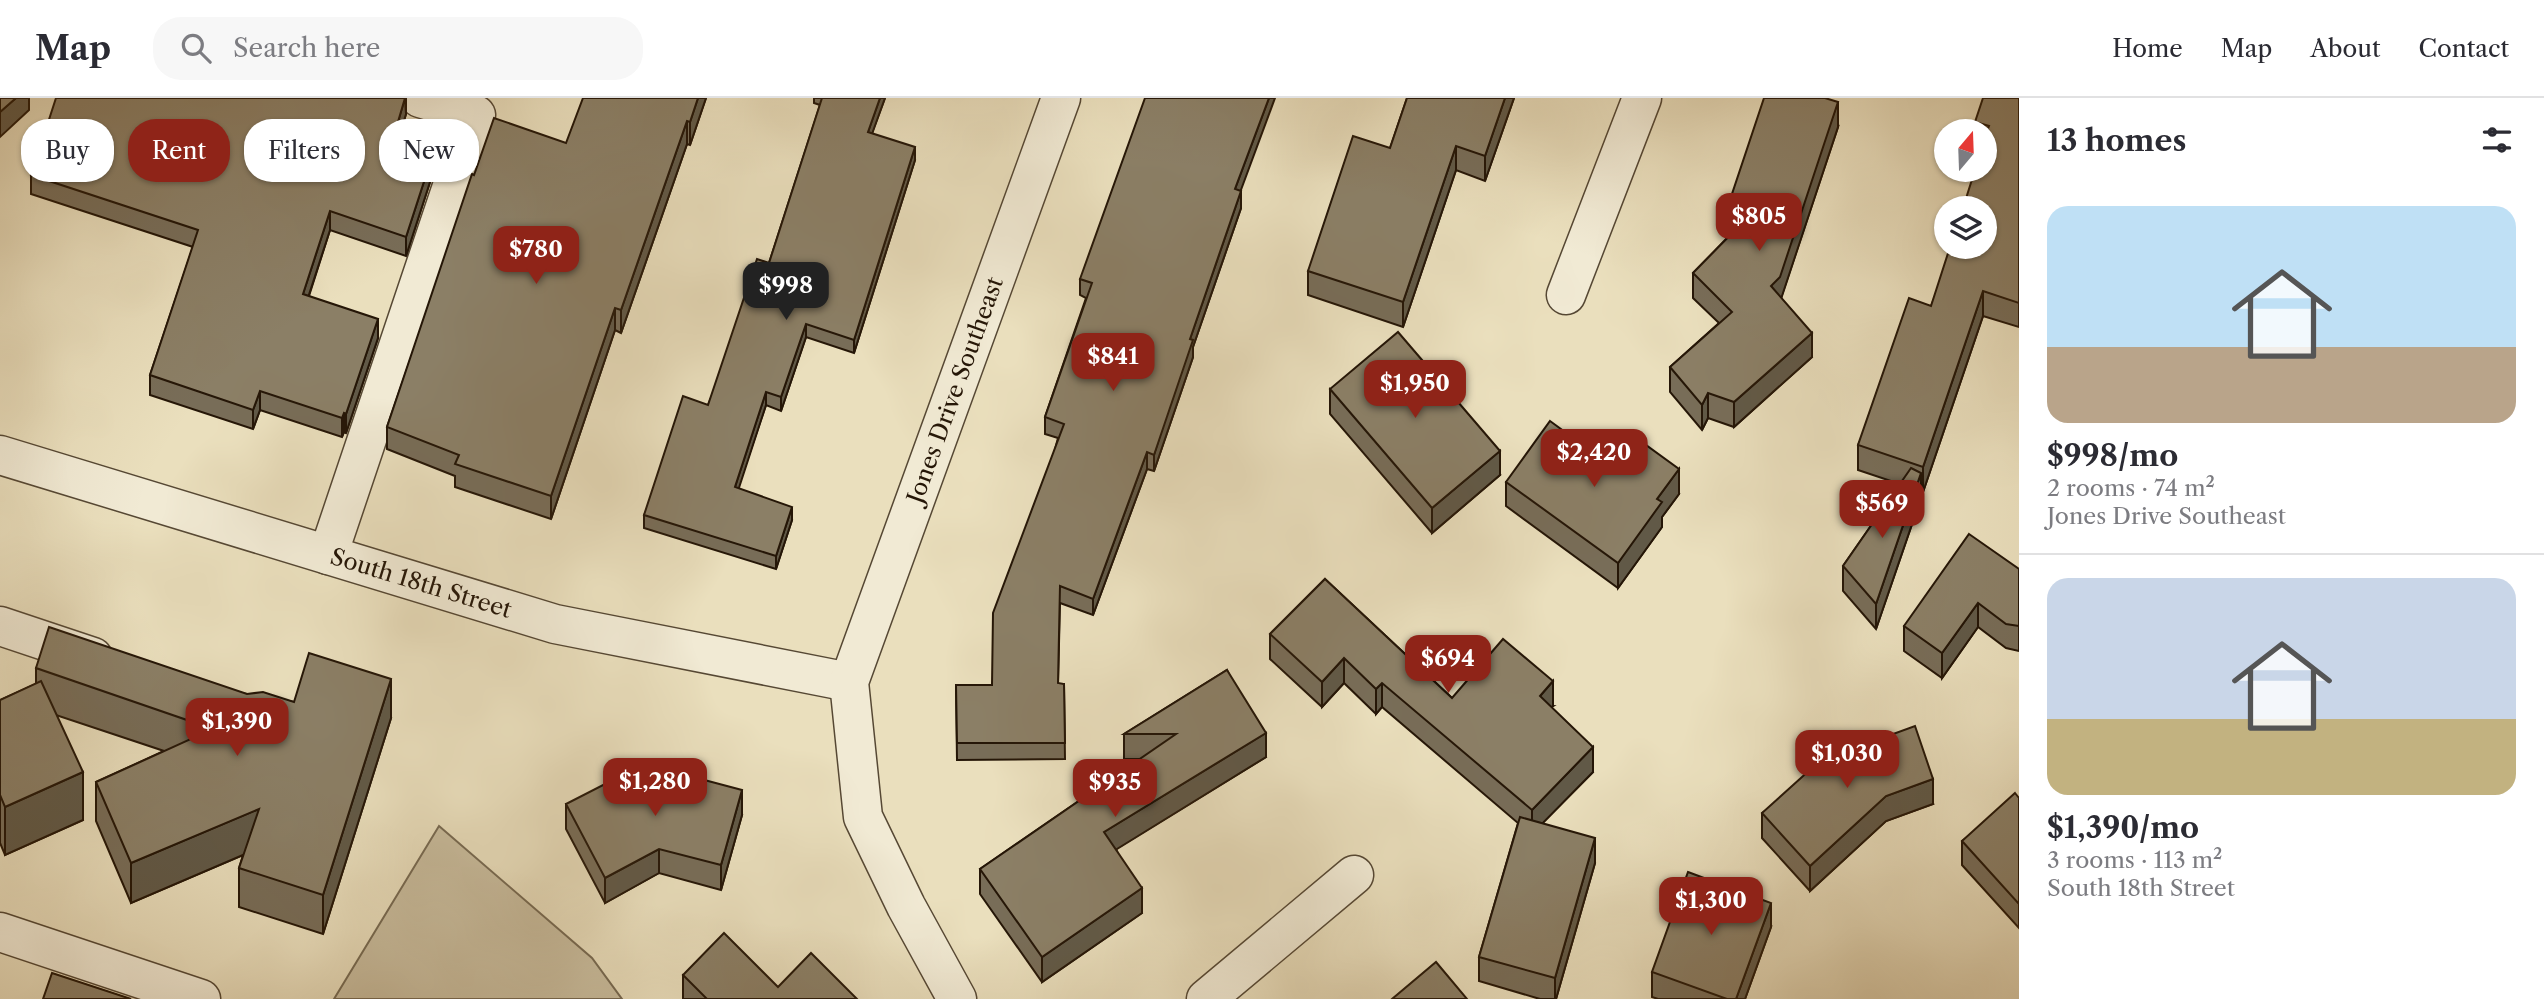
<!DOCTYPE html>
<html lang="en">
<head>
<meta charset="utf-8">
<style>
	body { margin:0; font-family:"Libre Caslon Text",serif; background:#f7f7f7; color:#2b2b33; height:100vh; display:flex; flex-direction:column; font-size:26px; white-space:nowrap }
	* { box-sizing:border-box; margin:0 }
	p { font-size:23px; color:#7c7c81 }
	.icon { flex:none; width:38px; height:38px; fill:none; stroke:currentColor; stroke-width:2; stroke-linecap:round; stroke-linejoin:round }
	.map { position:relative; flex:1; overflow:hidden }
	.sheet { display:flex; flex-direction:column; background:#fff; width:525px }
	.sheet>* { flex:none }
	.top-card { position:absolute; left:21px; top:21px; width:665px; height:63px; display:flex; gap:14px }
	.needle { width:46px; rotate:19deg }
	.tools { position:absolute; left:1934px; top:21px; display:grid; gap:14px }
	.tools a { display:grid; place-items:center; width:63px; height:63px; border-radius:50%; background:#fff; box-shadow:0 2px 5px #0004; font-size:35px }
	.price { position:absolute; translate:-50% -60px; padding:0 16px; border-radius:14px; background:#8f2418; color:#fff; font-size:23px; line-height:46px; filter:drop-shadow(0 2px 4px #0008) }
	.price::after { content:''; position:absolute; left:50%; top:42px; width:21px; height:16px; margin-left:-10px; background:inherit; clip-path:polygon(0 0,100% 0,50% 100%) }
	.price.current { background:#222; color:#fff }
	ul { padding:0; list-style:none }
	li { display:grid; align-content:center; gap:14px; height:371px; padding:0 28px }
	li+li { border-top:2px solid #e1e1e2 }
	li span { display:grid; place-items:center; height:217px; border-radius:21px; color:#555 }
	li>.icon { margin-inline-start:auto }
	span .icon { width:126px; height:126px; fill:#fffc; stroke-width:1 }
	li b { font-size:30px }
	h2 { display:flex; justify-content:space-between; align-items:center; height:84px; padding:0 28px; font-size:30px }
	.tag { padding:0 24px; border-radius:28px; background:#fff; box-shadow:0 2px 5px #0004; font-size:24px; line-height:63px }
	.tag.current { background:#8f2418; color:#fff }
	header { display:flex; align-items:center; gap:42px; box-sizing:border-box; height:98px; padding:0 35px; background:#fff; border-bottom:2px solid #e1e1e2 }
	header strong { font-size:33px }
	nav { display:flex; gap:38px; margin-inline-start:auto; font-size:24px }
	.search { width:490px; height:63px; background:#f7f7f7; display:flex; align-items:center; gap:18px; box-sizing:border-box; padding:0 24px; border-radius:28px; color:#7c7c81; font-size:26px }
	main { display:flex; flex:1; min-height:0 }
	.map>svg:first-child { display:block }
	.green { fill:#c9bd9e; stroke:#776a52; stroke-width:2 }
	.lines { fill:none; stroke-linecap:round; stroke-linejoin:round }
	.minor-casing { stroke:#564834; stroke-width:41 }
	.minor { stroke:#f1ead4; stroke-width:38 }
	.wall { fill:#786d58; stroke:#251607; stroke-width:2 }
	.shaded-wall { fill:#615947; stroke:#251607; stroke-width:2 }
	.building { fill:#8b7f66; stroke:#251607; stroke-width:2 }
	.labels { text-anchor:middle; stroke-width:6; stroke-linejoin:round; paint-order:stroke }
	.street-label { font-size:23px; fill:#251607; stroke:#f1ead4 }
</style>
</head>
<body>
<header>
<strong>Map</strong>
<div class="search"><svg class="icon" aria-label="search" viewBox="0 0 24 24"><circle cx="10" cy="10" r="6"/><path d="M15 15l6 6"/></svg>Search here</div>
<nav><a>Home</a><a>Map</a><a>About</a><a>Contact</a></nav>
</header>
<main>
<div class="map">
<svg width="2019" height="901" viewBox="0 0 2019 901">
	<rect width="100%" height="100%" fill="#eadfbd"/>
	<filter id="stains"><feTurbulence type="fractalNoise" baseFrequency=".00286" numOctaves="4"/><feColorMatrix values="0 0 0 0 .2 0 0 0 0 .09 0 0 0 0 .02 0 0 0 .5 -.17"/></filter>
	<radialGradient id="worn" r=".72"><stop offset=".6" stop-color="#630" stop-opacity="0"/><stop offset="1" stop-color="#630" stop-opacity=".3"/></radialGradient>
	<path class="green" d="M439,728L592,860L622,901H334Z"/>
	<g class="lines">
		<g class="minor-casing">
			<g id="minor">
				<path d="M1566,197L1642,0"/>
				<path d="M0,357L555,526L849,584"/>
				<path d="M328,457L476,17L420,0"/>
				<path d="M0,528L93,559"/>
				<path d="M0,834L201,901"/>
				<path d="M957,901L906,808L863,719L849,584L1061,0"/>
				<path d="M1206,901L1354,777"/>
			</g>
		</g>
		<use href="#minor" class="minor"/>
	</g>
	<g class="wall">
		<path d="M406,0V16L395,53L430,84L406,158L330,132L309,198L378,240L346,335L344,334L342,339L260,312L253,331L150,297V277L193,149L31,96V77Z"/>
		<path d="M706,0L690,47L687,46L621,235L615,232L551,421L455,389V378L387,351V329L474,77Z"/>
		<path d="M814,0H885L872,35L915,62L854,255L806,239L781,313L766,307L738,390L792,422L776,471L644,430V417L708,307L769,165L820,7L814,5Z"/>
		<path d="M1407,0H1514L1485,83L1456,72L1403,229L1308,197V173L1390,50Z"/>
		<path d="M2019,0V229L1983,218L1923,394L1921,393V400L1876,531L1843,493V468L1900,386L1858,372V347L1931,208L1984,72V33H1975V24Z"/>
		<path d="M1838,29L1781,200L1812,259L1734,329L1708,320L1702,332L1670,294V269L1719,225L1693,200V175L1732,135L1728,133V108Z"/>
		<path d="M1240,93L1241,110L1193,249V259L1154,373L1147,371L1093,517L1060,505L1058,586H1064L1065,661L957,662L956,587H992L1058,340L1045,336V319L1086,200L1080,197V181Z"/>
		<path d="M1330,291L1500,377L1432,435L1330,316Z"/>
		<path d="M1617,372L1679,396L1662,419V429L1618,490L1506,408V384Z"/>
		<path d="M2019,471V553L2006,550L1978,529L1942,580L1904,553V528Z"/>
		<path d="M1325,481L1452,600L1553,608L1551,609L1593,674L1542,725L1595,765L1556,901H1540L1479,883V859L1518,725L1382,609L1376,616L1344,585L1322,609L1270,561V536Z"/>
		<path d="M36,570L247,596L391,620L323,836L239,809V770L243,757L131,805L96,723V684L164,653L56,617L83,722L5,757L0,745V602L36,586Z"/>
		<path d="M1227,572L1266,659L1116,751L1142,815L1042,884L980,796V771L1140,661H1124V636Z"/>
		<path d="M1863,647L1933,706L1886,723L1810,793L1762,740V715Z"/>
		<path d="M2019,700V830L1962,767V743Z"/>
		<path d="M566,706L742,717L721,792L659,775L605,805L566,731Z"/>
		<path d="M1771,829L1745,901H1658L1652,899V874Z"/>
		<path d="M683,877L778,889L857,901H683Z"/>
	</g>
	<g class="shaded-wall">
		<path d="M16,0H29V12L0,39V14Z"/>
		<path d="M405,0L406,16L390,70V51Z"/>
		<path d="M698,0H706L690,47V24Z"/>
		<path d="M880,0H885L868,47V34Z"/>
		<path d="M1269,0H1275L1235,108V91Z"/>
		<path d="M1505,0H1514L1485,83V58Z"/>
		<path d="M1838,4V29L1780,204L1771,188Z"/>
		<path d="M687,23V46L621,235V212Z"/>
		<path d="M1456,48V72L1403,229V204Z"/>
		<path d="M915,49V62L854,255V242Z"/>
		<path d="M430,65V84L406,158V139Z"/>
		<path d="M1241,93V110L1193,249V259L1154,373V357L1190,241Z"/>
		<path d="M330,113V132L303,215V196Z"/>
		<path d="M1983,193V218L1923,394V369Z"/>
		<path d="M615,210V232L551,421V398Z"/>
		<path d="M378,221V240L346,335V316Z"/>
		<path d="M806,226V239L781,313V299Z"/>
		<path d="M1812,235V259L1734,329V304Z"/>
		<path d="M260,293V312L253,331V312Z"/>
		<path d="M766,294V307L735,402V389Z"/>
		<path d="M1708,295V320L1702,332V307Z"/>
		<path d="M344,315V334L342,339V320Z"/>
		<path d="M1500,353V377L1432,435V410Z"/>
		<path d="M1147,354V371L1093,517V501Z"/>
		<path d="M1679,371V396L1662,419V429L1618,490V465L1657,401Z"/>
		<path d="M1921,375V400L1876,531V506Z"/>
		<path d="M792,409V422L776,471V458Z"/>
		<path d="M1978,505V529L1942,580V555Z"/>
		<path d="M1344,560V585L1322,609V584Z"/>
		<path d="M391,581V620L323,836V797Z"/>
		<path d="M1553,583V608L1540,623V598Z"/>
		<path d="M1382,585V609L1376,616V591Z"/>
		<path d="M1266,635V659L1104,759V734Z"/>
		<path d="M1593,649V674L1532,736V712Z"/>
		<path d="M83,674V722L5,757V709Z"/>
		<path d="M1933,681V706L1886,723L1810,793V768L1886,698Z"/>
		<path d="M742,692V717L721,792V767Z"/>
		<path d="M259,711V750L131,805V765Z"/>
		<path d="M1595,740V765L1556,901H1555V880Z"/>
		<path d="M659,751V775L605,805V780Z"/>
		<path d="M1142,790V815L1042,884V859Z"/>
		<path d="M1771,805V829L1745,901H1736Z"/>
	</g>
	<g class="building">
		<path d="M0,0H16L0,14Z"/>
		<path d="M56,0H405L390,51L430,65L406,139L330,113L303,196L378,221L346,316L344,315L342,320L260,293L253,312L150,277L198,132L31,77Z"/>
		<path d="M583,0H698L690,24L687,23L621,212L615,210L551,398L455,366L459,357L387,329L472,76L474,77L494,20L566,45Z"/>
		<path d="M822,0H880L868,34L915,49L854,242L806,226L781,299L766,294L735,389L792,409L776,458L644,417L683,298L708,307L757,161L769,165Z"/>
		<path d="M1145,0H1269L1235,91L1241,93L1190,241L1193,242L1154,357L1147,354L1093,501L1060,488L1058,585L1064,586L1065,645H957L956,587H992L993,515L1064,326L1045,319L1092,185L1080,181Z"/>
		<path d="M1407,0H1505L1485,58L1456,48L1403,204L1308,173L1353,38L1390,50Z"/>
		<path d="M1764,0H1825L1838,4L1780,179L1771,188L1812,235L1734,304L1708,295L1702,307L1670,269L1732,214L1693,175L1751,116L1728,108Z"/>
		<path d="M1983,0H2019V205L1983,193L1923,369L1858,347L1909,200L1931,208L1950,149H1984V110H1963L1975,72H1984V41L1989,28L1975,24Z"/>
		<path d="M1398,234L1500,353L1432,410L1330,291Z"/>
		<path d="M1550,323L1617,372L1639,342L1679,371L1657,401L1662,404L1618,465L1506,384Z"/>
		<path d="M1911,370L1921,375L1876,506L1843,468Z"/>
		<path d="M1969,436L2019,471V528L2006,526L1978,505L1942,555L1904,528Z"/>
		<path d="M1325,481L1452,600L1503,541L1553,583L1540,598L1593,649L1532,712L1382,585L1376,591L1344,560L1322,584L1270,536Z"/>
		<path d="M49,529L247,596L263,594L294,604L309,555L391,581L323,797L239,770L259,711L131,765L96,684L213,631L36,570Z"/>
		<path d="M1227,572L1266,635L1104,734L1142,790L1042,859L980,771L1176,636H1124Z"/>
		<path d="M41,583L83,674L5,709L0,697V602Z"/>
		<path d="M1915,628L1933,681L1886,698L1810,768L1762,715L1852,634L1863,647Z"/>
		<path d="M644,666L742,692L721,767L659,751L605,780L566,706Z"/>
		<path d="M2015,695L2019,700V806L1962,743Z"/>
		<path d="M1520,719L1595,740L1555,880L1479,859Z"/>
		<path d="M1688,774L1771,805L1736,901H1727L1652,874Z"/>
		<path d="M724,835L778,889L811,855L857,901H707L683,877Z"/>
		<path d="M1436,864L1467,901H1392Z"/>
		<path d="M52,875L131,901H43Z"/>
	</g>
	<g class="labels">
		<g class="street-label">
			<text transform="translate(955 292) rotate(-70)" y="8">Jones Drive Southeast</text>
			<text transform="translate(421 485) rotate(17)" y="8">South 18th Street</text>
		</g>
	</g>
	<rect width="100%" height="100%" filter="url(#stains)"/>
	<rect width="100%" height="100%" fill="url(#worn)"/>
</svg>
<div class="tools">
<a><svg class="needle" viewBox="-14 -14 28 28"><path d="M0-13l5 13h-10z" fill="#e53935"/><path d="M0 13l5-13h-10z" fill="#7c7c81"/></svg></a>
<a><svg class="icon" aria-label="layers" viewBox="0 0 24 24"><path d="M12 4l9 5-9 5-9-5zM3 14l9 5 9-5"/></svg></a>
</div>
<b class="price" style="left:1759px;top:155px">$805</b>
<b class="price" style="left:536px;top:188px">$780</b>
<b class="price current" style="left:786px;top:224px">$998</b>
<b class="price" style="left:1113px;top:295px">$841</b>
<b class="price" style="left:1415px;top:322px">$1,950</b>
<b class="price" style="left:1594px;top:391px">$2,420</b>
<b class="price" style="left:1882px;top:442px">$569</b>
<b class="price" style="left:1448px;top:597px">$694</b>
<b class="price" style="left:237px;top:660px">$1,390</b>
<b class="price" style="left:1847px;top:692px">$1,030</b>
<b class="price" style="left:655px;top:720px">$1,280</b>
<b class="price" style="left:1115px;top:721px">$935</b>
<b class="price" style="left:1711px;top:839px">$1,300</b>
<div class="top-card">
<a class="tag">Buy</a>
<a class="tag current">Rent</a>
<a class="tag">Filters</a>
<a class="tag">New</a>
</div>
</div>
<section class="sheet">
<h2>13 homes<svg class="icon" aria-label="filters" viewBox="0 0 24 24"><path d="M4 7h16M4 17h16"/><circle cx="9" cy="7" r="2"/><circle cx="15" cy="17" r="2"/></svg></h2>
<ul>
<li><span style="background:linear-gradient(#bfe0f5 65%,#b9a48a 0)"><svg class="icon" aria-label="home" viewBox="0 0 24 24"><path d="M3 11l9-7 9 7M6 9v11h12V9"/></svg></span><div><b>$998/mo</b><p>2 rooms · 74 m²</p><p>Jones Drive Southeast</p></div></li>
<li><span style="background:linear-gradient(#c9d6e8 65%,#c2b280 0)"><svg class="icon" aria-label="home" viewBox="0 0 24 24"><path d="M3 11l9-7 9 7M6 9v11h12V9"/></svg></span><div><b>$1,390/mo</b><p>3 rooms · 113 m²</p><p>South 18th Street</p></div></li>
</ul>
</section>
</main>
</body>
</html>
